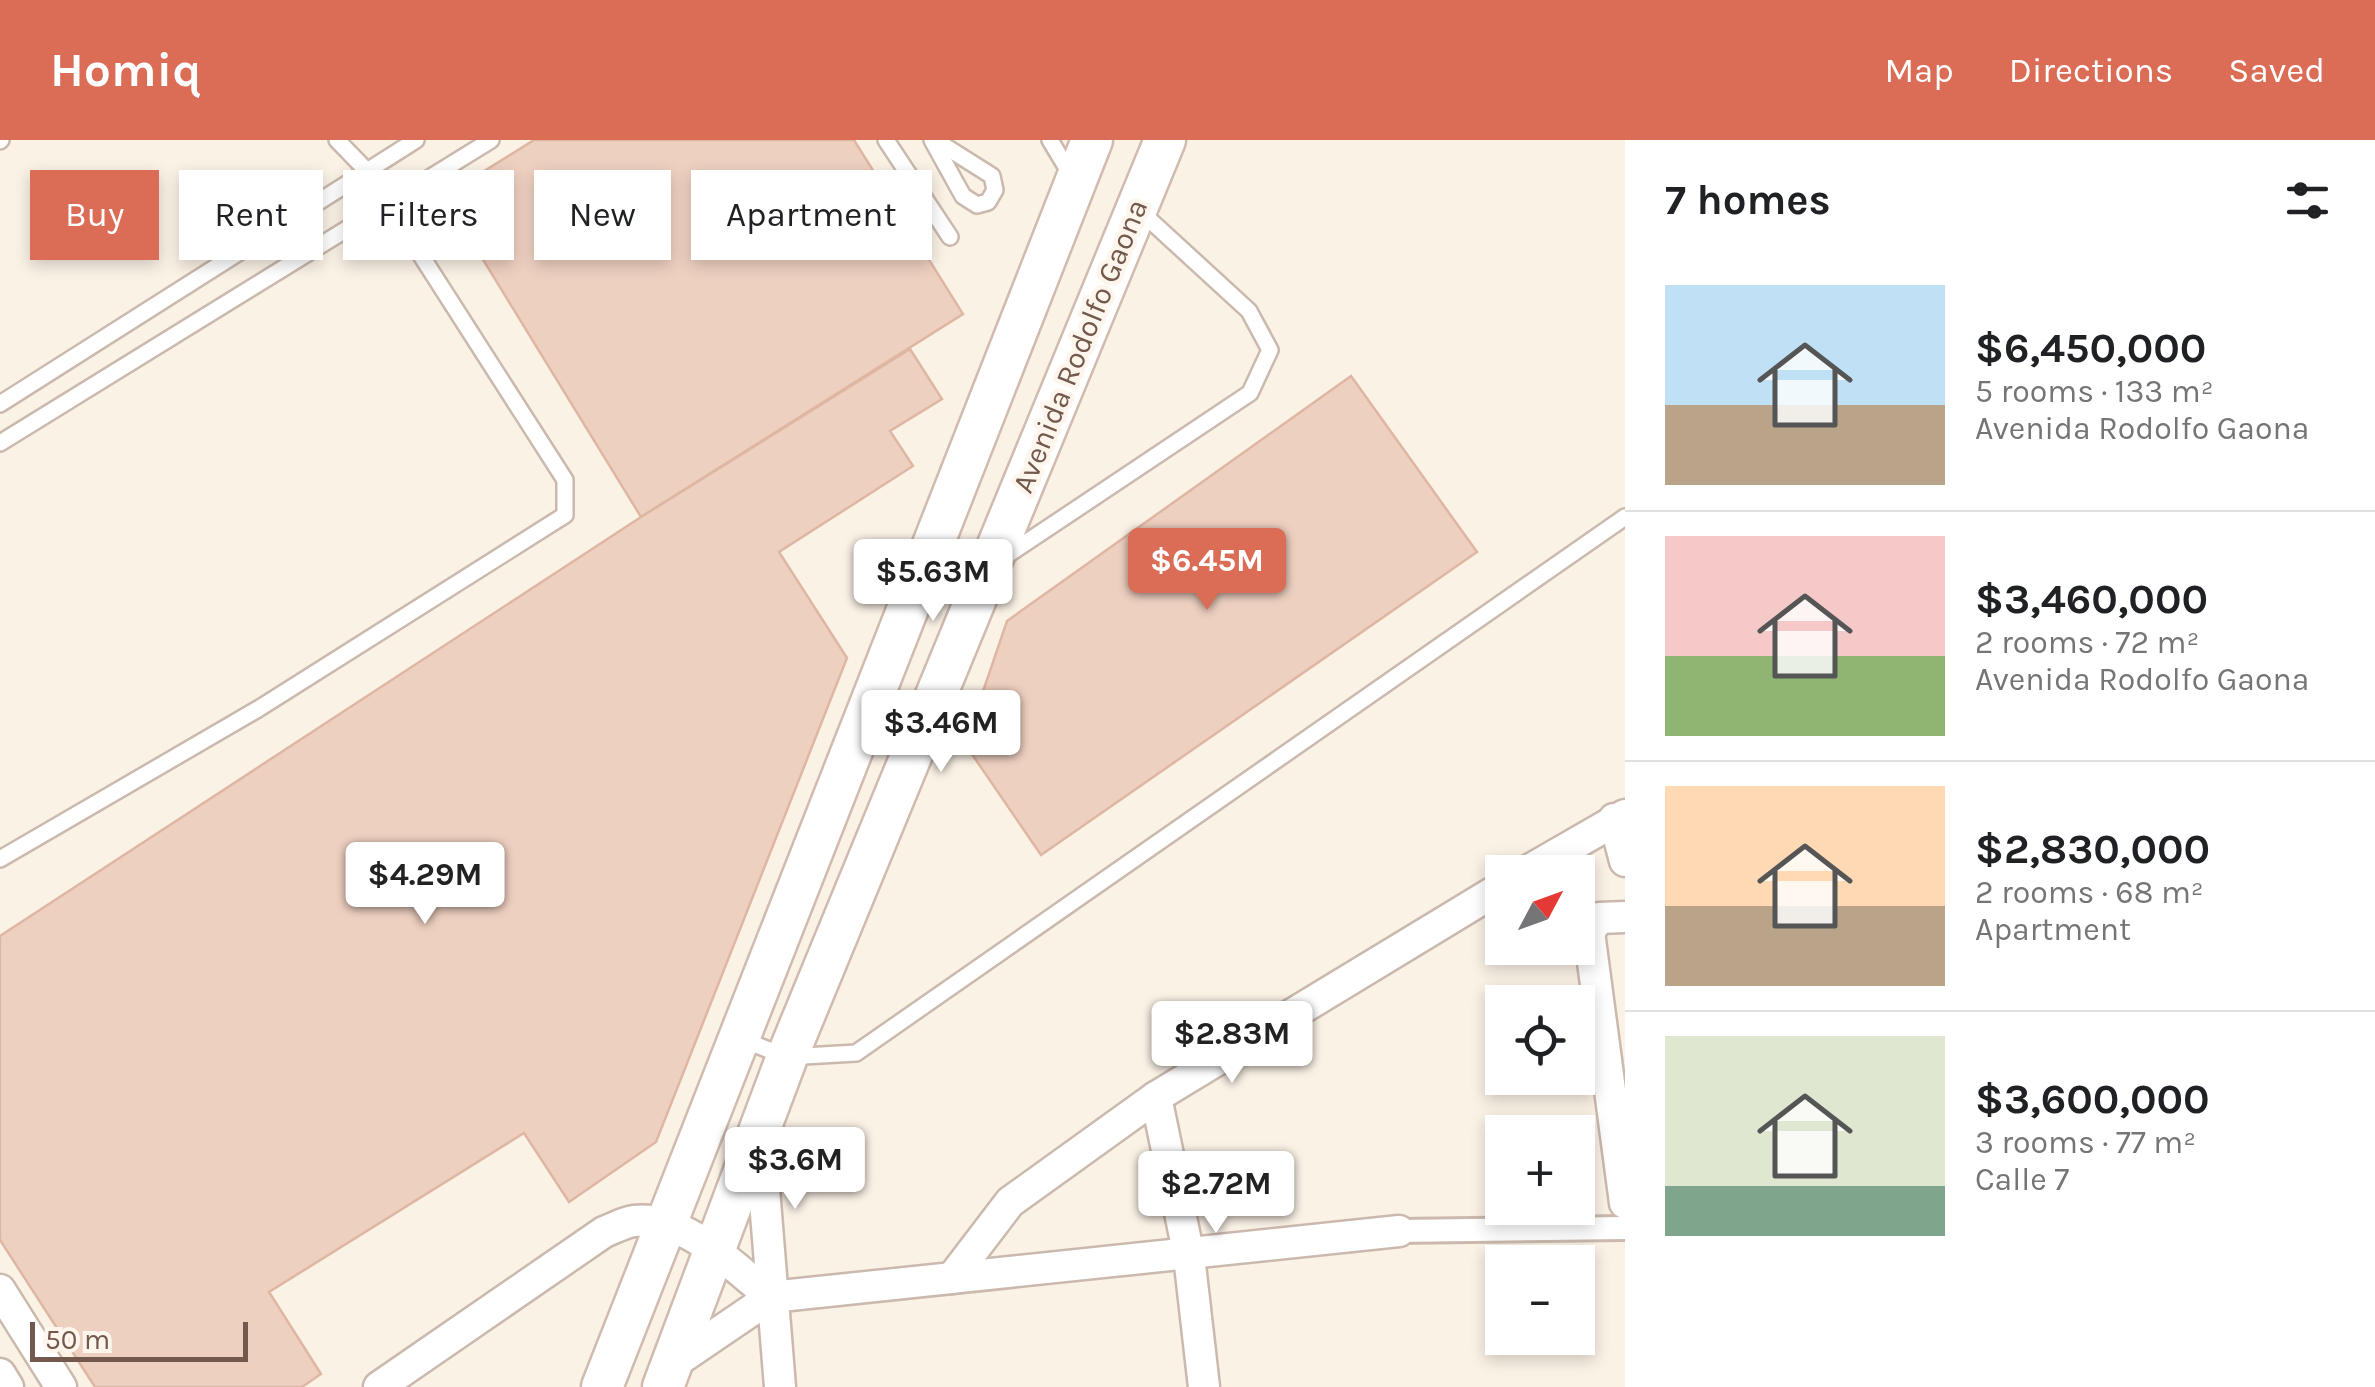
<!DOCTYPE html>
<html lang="en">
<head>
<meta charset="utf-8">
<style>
	body { margin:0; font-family:Karla,sans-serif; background:#f2f2f2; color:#202124; height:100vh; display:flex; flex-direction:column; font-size:38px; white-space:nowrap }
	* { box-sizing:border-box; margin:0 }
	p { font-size:32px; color:#757577 }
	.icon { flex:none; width:55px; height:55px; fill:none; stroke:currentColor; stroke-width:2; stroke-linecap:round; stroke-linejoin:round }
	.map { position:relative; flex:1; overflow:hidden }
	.sheet { display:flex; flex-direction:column; background:#fff; width:750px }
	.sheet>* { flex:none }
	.guide { position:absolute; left:30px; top:30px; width:950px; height:90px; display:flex; gap:20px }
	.needle { width:65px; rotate:49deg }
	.controls { position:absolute; left:1485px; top:715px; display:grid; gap:20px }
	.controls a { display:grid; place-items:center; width:110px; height:110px; border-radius:0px; background:#fff; box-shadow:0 5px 15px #0003; font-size:50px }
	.scale { position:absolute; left:30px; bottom:25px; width:218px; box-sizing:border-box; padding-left:10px; border:5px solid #72584d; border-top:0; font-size:28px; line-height:35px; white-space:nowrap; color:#72584d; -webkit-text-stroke:8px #fef6ec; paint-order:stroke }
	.price { position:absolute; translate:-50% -85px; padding:0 22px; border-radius:10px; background:#fff; color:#222; font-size:32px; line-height:65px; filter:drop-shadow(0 2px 5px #0008) }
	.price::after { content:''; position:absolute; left:50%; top:60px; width:30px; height:22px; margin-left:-15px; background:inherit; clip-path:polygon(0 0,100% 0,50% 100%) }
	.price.current { background:#db6c55; color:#fff }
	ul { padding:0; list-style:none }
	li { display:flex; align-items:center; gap:30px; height:250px; padding:0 40px }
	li+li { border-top:2px solid #e0e0e0 }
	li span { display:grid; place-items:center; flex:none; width:280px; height:200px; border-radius:0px; color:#555 }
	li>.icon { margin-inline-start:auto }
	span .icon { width:120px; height:120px; fill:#fffc; stroke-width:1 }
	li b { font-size:42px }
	h2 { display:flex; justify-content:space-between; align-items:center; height:120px; padding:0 40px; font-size:42px }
	.tag { padding:0 35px; border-radius:0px; background:#fff; box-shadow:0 5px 15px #0003; font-size:35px; line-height:90px }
	.tag.current { background:#db6c55; color:#fff }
	header { display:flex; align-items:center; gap:60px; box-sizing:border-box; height:140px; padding:0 50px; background:#db6c55; color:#fff }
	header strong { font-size:48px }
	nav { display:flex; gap:55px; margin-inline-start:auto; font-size:35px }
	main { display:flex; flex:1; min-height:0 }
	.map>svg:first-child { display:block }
	.building { fill:#eed0c0; stroke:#dfb6a1; stroke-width:2.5 }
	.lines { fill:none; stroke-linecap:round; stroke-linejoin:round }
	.service-casing { stroke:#cbb9ad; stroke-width:20 }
	.pedestrian-casing { stroke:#cbb9ad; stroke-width:28 }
	.minor-casing { stroke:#cbb9ad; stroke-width:35 }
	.secondary-casing { stroke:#d0bbae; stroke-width:45 }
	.service { stroke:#fff; stroke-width:15 }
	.pedestrian { stroke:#fff; stroke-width:22 }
	.minor { stroke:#fff; stroke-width:30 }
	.secondary { stroke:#fff; stroke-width:40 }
	.labels { text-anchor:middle; stroke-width:9; stroke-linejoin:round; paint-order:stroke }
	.street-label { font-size:30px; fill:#72584d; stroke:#fef6ec }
</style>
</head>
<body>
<header>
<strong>Homiq</strong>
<nav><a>Map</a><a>Directions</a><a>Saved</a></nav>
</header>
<main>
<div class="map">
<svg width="1625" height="1247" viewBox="0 0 1625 1247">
	<rect width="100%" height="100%" fill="#fbf2e6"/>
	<g class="building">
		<path d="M534,0H854L963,174L641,377L444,56Z"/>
		<path d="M910,209L942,259L890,291L913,326L779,412L847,518L656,1002L569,1062L524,993L269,1152L321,1234L302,1247H95L0,1100V796L641,377Z"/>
		<path d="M1351,236L1477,412L1041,715L965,604L1007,481Z"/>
		<path d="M1578,1161L1592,1178L1578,1193Z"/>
	</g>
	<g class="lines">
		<g class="service-casing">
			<g id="service">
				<path d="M886,0L950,97"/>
				<path d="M932,0L963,56L977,65L988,62L995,50L992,36L935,0"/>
				<path d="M1050,0L1071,35"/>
				<path d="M0,1L1,0"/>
				<path d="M0,264L416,0"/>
				<path d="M0,303L491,0"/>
				<path d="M1003,418L1250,253L1270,210L1249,171L1140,71"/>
				<path d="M0,719L258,569L565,375V340L367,31L337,0"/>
				<path d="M741,899L787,917L856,913L1625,377"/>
			</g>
		</g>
		<g class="pedestrian-casing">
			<path id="pedestrian" d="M1399,1091L1625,1088"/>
		</g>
		<g class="minor-casing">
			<g id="minor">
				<path d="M1614,679L1625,721"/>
				<path d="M1526,732L1625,675"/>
				<path d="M1625,777L1599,778L1589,792L1625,1063"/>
				<path d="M1156,957L1189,1116L1204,1247"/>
				<path d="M760,999L780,1247"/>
				<path d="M952,1138L1010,1062L1156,957L1502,747"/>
				<path d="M0,1150L61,1247"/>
				<path d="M671,1225L771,1157"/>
				<path d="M0,1234L8,1247"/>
				<path d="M379,1247L604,1092C614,1088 625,1082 634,1081C684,1075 735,1128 771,1157L1399,1091"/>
			</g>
		</g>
		<g class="secondary-casing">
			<g id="secondary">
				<path d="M602,1247L1092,0"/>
				<path d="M663,1247L787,917L1165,0"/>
			</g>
		</g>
		<use href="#service" class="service"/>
		<use href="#pedestrian" class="pedestrian"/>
		<use href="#minor" class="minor"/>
		<use href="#secondary" class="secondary"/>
	</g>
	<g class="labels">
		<g class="street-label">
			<text transform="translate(1080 206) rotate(-68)" y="10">Avenida Rodolfo Gaona</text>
		</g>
	</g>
</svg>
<div class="controls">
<a><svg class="needle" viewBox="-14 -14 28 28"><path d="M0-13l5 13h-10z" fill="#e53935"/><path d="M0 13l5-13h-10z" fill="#757577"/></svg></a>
<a><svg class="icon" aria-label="locate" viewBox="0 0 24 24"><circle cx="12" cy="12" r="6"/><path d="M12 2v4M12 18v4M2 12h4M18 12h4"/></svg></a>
<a>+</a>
<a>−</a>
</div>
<div class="scale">50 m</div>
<b class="price current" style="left:1207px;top:473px">$6.45M</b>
<b class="price" style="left:933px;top:484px">$5.63M</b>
<b class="price" style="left:941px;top:635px">$3.46M</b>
<b class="price" style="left:425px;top:787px">$4.29M</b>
<b class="price" style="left:1232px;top:946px">$2.83M</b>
<b class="price" style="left:795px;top:1072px">$3.6M</b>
<b class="price" style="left:1216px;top:1096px">$2.72M</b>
<div class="guide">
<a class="tag current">Buy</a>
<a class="tag">Rent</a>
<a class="tag">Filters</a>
<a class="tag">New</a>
<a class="tag">Apartment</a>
</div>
</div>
<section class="sheet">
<h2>7 homes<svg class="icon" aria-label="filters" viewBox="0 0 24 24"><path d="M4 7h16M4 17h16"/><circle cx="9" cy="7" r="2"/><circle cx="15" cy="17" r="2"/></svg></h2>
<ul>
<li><span style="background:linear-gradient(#bfe0f5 60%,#b9a48a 0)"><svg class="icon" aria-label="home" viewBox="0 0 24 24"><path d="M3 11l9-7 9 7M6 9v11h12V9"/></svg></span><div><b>$6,450,000</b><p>5 rooms · 133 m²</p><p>Avenida Rodolfo Gaona</p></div></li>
<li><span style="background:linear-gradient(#f6c9c9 60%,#8fb573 0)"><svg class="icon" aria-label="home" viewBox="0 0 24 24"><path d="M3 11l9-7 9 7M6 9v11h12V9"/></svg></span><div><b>$3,460,000</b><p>2 rooms · 72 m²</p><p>Avenida Rodolfo Gaona</p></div></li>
<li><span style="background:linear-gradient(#ffd9b3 60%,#b9a48a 0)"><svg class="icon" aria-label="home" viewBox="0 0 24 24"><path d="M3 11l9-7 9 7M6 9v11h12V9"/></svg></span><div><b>$2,830,000</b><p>2 rooms · 68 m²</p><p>Apartment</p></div></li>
<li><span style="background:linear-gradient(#dfe7d0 75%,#7fa58c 0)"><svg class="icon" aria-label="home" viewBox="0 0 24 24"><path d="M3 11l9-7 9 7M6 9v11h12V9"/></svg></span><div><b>$3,600,000</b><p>3 rooms · 77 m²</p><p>Calle 7</p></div></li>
</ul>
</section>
</main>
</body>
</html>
